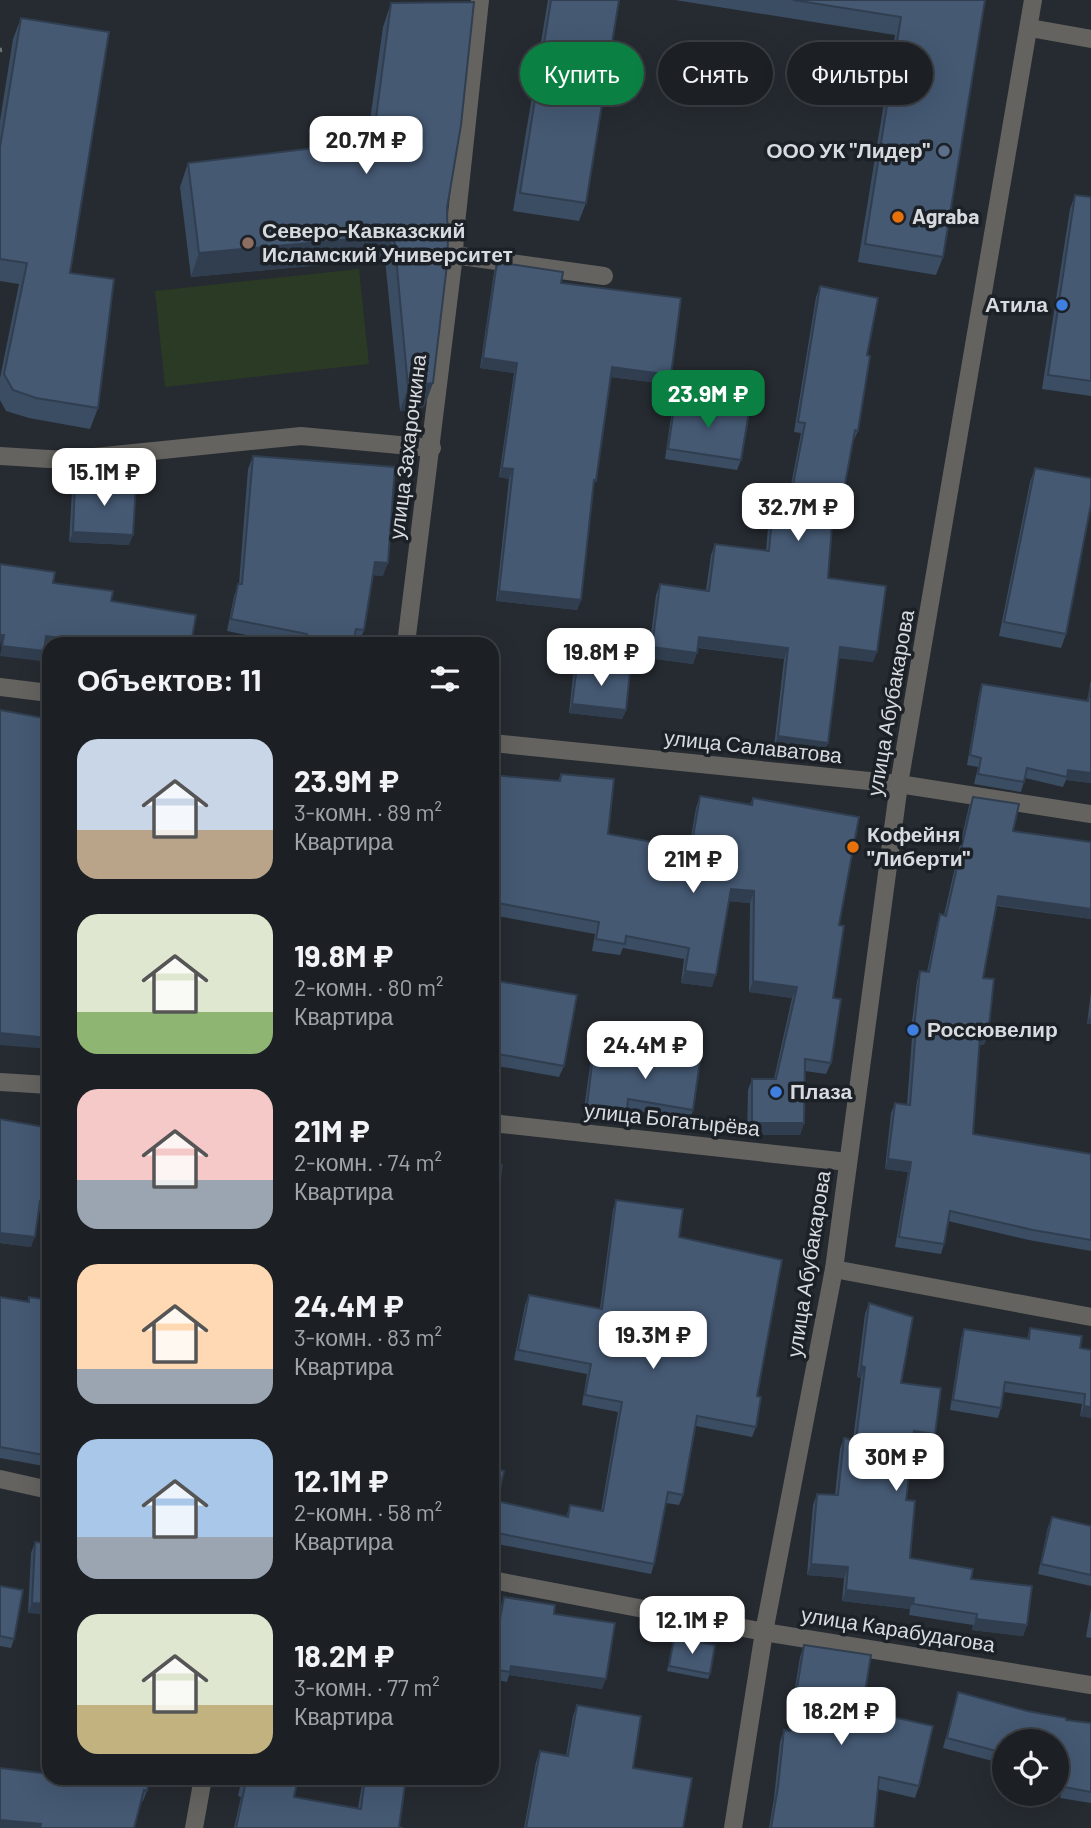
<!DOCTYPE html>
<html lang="ru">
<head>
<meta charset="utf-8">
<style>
	body { margin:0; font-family:Barlow,sans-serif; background:#25282d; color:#f1f3f6; height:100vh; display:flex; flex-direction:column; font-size:26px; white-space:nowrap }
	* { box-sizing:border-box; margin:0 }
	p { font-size:23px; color:#a0a3a7 }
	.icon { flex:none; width:38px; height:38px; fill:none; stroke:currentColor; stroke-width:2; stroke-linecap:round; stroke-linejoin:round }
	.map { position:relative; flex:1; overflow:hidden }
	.panel { position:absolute; left:42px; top:637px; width:457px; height:1148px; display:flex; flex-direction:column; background:#1c2025; border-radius:21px; box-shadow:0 7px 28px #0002,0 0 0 2px #3a3e42 }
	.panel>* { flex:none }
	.hud { position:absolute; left:520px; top:42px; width:466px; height:63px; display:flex; gap:14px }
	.fabs { position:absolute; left:992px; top:1729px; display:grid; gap:14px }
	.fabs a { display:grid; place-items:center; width:77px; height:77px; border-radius:50%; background:#1c2025; box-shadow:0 7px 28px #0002,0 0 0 2px #3a3e42; font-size:35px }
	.price { position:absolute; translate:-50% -60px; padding:0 16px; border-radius:14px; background:#fff; color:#222; font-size:23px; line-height:46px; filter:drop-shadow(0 2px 4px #0008) }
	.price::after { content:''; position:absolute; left:50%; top:42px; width:21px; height:16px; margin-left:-10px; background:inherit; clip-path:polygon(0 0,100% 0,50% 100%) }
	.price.selected { background:#0b8043; color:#fff }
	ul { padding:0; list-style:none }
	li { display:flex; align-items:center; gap:21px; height:175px; padding:0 35px }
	li span { display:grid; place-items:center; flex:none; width:196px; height:140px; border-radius:21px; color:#555 }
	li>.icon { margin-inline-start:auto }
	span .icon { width:84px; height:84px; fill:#fffc; stroke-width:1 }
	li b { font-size:30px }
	h2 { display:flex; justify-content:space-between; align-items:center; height:84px; padding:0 35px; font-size:30px }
	.chip { padding:0 24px; border-radius:32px; background:#1c2025; box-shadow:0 7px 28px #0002,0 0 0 2px #3a3e42; font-size:24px; line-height:63px }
	.chip.selected { background:#0b8043; color:#fff }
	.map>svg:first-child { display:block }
	.green { fill:#2a3a24 }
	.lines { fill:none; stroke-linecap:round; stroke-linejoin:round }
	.path { stroke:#71767b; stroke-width:4.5; stroke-dasharray:2 5; stroke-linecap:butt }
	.lane { stroke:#64635f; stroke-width:18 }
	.street { stroke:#64635f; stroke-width:18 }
	.wall { fill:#3b4d63 }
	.shaded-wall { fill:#303e50 }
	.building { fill:#455973; stroke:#303e50; stroke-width:2 }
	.service-dot { fill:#5c6f8a; stroke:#1c2127; stroke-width:2.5 }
	.food-dot { fill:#e8710a; stroke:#1c2127; stroke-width:2.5 }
	.education-dot { fill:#8d6e63; stroke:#1c2127; stroke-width:2.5 }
	.shop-dot { fill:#3f7fe0; stroke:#1c2127; stroke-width:2.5 }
	.labels { text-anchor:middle; stroke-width:7; stroke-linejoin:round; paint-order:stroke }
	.poi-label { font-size:21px; font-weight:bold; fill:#d7dbdf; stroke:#1c2127; text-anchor:start }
	.street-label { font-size:21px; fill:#d7dbdf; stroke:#1c2127 }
</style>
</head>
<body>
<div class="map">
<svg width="1091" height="1828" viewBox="0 0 1091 1828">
	<rect width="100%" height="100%" fill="#262b31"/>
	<path class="green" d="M359,269L369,364L165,387L155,291Z"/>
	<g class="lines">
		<path class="path" d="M0,50L6,49"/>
		<g class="lane">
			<path d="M480,0L455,233L454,255L604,276"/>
			<path d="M1030,28L1091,39"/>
		</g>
		<g class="street">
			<path d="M0,456L65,460L301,436L432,448"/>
			<path d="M406,644L454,255"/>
			<path d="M0,687L49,693"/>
			<path d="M492,743L899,784L1091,814"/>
			<path d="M0,1082L49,1085"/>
			<path d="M492,1123L848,1162"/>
			<path d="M834,1269L1091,1317"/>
			<path d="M0,1479L49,1490"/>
			<path d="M492,1580L764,1632L1091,1685"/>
			<path d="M194,1828L203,1778"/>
			<path d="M733,1828L764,1632L834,1269L899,784L1033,0"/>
		</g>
	</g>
	<g class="wall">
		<path d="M548,0H619L586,203L579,221L513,211Z"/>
		<path d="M675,0H985L943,257L936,275L858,262L895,35Z"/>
		<path d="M391,3L447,208L433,383L424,407L400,411L385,259L191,277L180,187L188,163L367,142L383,27Z"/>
		<path d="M21,18L70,273L98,408L90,429L29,418L6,411L0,400V378L19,284L0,281V121L13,39Z"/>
		<path d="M1075,195L1091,197V396L1042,389L1070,209Z"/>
		<path d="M497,262L561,283L667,384L611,377L593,490L581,600L577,610L496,601L509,479L499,477L514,373L480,368L494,272Z"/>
		<path d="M820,286L867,355L858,431L853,442L842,500L838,511L833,510L828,578L873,662L839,658L824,753L774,747L784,659L698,648L693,664L648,658L656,595L660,584L706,590L711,555L715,544L766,551L769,516L773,505L787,506L801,433L794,432L816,297Z"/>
		<path d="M675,401L741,460L737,470L665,459L672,410Z"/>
		<path d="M253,456L383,576L373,575L364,630L359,643L353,642V644H289L227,631L234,596L239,584L248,469Z"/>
		<path d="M1035,468L1066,634L1061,648L999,636L1030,482Z"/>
		<path d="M75,482L129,545L69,542L72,492Z"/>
		<path d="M577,666L626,710L622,719L569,713L573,676Z"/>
		<path d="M1091,680V783L1066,780L1063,787L1025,778L1021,792L974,784L978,767L967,765L979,694L982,684L1087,701Z"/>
		<path d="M561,774L608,834L689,849L696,808L700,796L750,804L753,798L839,925L833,998L831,1063L826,1074L805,1071L804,1123L800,1135H747L748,1090L752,1079H774L792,998L749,992L750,903L729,901L712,987L681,983L684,959L623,948L620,955L592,951L595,934L492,915V775L558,781Z"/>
		<path d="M973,797L1013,831L1091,842V919L997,906L983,978L984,1045H979L973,1134L1091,1154V1251L1029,1240L948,1221L944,1244L941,1254L895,1247L908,1172L885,1169L891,1113L895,1103L907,1105L912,1038H910L917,981L920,971L927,972L937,924L940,914L944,915L969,806Z"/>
		<path d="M492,980L564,1066L559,1077L492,1065Z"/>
		<path d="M1091,992V1024H1087Z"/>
		<path d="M658,1047L693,1110L690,1120L627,1109L623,1121L583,1116L590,1066L593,1056L653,1064Z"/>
		<path d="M0,1119L49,1128V1213L39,1211L31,1247L0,1243Z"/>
		<path d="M616,1200L679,1237L757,1396L756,1427L752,1437L696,1426L683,1495L679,1505L666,1503L654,1564L651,1574L492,1543V1469L497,1501L566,1517L570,1505L601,1511L618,1412L582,1405L587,1374L514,1360L525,1305L529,1295L600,1308L613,1210Z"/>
		<path d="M0,1297L28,1302L29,1297L49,1300V1467L0,1458Z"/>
		<path d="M869,1303L901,1383L935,1434L931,1445L913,1442L906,1500L910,1558L971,1579L1027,1625L1023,1636L972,1630L973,1625L909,1615L910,1609L842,1601L844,1578L807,1575L813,1505L817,1494L835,1495L840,1449L844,1438L853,1439L861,1378L857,1377L865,1314Z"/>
		<path d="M1030,1328L1080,1348L1091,1418L1080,1416L1082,1404L1004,1392L1001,1408L998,1418L950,1410L961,1339L964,1329L1027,1339Z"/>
		<path d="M1052,1517L1091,1526V1586L1038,1574L1048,1527Z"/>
		<path d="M35,1542L49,1614L28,1613L31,1553Z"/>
		<path d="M0,1586L14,1639L11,1648L0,1646Z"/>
		<path d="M504,1597L554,1614L602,1689L509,1675L507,1682L492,1679V1618L498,1619L501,1606Z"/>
		<path d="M1091,1608V1638L1086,1637Z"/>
		<path d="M674,1638L710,1674L708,1679L667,1671Z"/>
		<path d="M804,1645L862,1710L919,1786L915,1798L877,1789L874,1828H769L774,1798L780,1742L784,1730L788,1731L800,1657Z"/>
		<path d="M958,1692L1027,1711L1066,1720L1091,1723V1803L1060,1798L1062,1790L1057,1789V1741H1004V1764L943,1748Z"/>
		<path d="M577,1705L633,1768L683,1828H524L536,1762L540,1751L566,1756L573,1716Z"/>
		<path d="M96,1778H149L147,1791L143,1801H141L134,1828H0L96,1779Z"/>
		<path d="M242,1778H298L294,1797L358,1808L363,1778H406L399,1827L403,1828H234L241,1797L238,1796Z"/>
	</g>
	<g class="shaded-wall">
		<path d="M394,235L385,259L191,277L199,253Z"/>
		<path d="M483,358L517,363L514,373L480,368Z"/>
		<path d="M612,367L671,375L667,384L609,377Z"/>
		<path d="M433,383L424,407L400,411L408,387Z"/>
		<path d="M502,468L513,469L509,479L499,477Z"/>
		<path d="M73,532L133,535L129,545L69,542Z"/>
		<path d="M375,562L388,563L383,576L371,575Z"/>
		<path d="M499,591L581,600L577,610L496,601Z"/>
		<path d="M0,635H4L0,645Z"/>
		<path d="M46,636L110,644H49V647L43,646Z"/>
		<path d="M699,637L788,648L784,659L695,647Z"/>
		<path d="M2,646L44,651L40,661L0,656Z"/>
		<path d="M652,647L697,653L693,664L648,658Z"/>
		<path d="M840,647L877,652L873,662L836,658Z"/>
		<path d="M572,704L626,710L622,719L569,713Z"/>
		<path d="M778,736L828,743L824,753L774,747Z"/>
		<path d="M1068,770L1091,773V783L1066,780Z"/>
		<path d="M731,889L754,891L750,903L727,901Z"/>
		<path d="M998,896L1091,909V919L995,905Z"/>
		<path d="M685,971L716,975L712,987L681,983Z"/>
		<path d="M753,981L797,987L792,998L749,992Z"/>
		<path d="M1090,1014L1091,1024H1087Z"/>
		<path d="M914,1028H916L912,1038H910Z"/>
		<path d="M0,1033L49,1038V1049L0,1045Z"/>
		<path d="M980,1035L988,1036L984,1045H976Z"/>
		<path d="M587,1106L627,1111L623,1121L583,1116Z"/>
		<path d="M752,1123H804L800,1135H747Z"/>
		<path d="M888,1159L911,1162L908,1172L885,1169Z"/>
		<path d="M492,1200L497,1201L493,1211H492Z"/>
		<path d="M0,1233L35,1237L31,1247L0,1243Z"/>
		<path d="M861,1366L865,1367L861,1378L857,1377Z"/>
		<path d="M1084,1406L1091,1407V1418L1080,1416Z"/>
		<path d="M914,1431L935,1434L931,1445L910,1442Z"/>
		<path d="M811,1564L848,1567L844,1578L807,1575Z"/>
		<path d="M846,1590L914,1598L910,1609L842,1601Z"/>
		<path d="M32,1603L49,1604V1614L28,1613Z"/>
		<path d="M976,1619L1027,1625L1023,1636L972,1630Z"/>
		<path d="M511,1666L606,1679L602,1689L509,1675Z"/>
		<path d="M0,1820L41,1824L39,1828H0Z"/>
	</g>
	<g class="building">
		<path d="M551,0H619L586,203L520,193Z"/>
		<path d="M793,0H985L943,257L865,244L901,17Z"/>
		<path d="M474,2L461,125L447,208L448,256L433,383L408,387L394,235L199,253L188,163L373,141L391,3Z"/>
		<path d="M21,18L109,32L70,273L114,279L98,408L36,398L13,390L4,374L27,263L0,259V147Z"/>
		<path d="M1075,195L1091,197V381L1048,375Z"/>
		<path d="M497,262L563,272L561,283L681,298L671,375L612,367L596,481L594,480L581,600L499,591L513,469L502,468L517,363L483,358Z"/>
		<path d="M820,286L878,298L867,355L870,356L858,431L855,430L842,500L834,499L828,578L886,586L877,652L840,647L828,743L778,736L788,648L699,637L697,653L652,647L660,584L709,591L715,544L769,551L773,505L789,506L805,423L798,422Z"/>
		<path d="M675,401L749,412L741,460L668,449Z"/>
		<path d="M253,456L395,467L388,563L375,562L364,630L356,629L353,644H305L307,634L231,619L238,584H242Z"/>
		<path d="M1035,468L1091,478V504L1066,634L1004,622Z"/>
		<path d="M75,482L136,485L133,535L73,532Z"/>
		<path d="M0,564L55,572L53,583L113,591L111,601L196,615L191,644H110L46,636L44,651L2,646L4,635H0Z"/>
		<path d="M445,636L491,644H443Z"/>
		<path d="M577,666L630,672L626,710L572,704Z"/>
		<path d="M982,684L1088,701L1091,687V773L1068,770L1067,777L1027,768L1024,782L978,774L981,758L970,755Z"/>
		<path d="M0,710L49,719V1038L0,1033Z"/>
		<path d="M561,774L614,779L608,834L691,849L700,796L752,805L753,798L859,817L839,925L844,926L833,998L841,999L831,1063L805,1059L804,1123H752V1079H776L797,987L753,981L754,891L731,889L716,975L685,971L689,948L626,936L625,944L596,939L599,922L492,902V775L560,781Z"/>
		<path d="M973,797L1019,804L1013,831L1091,842V909L998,896L983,978L994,979L988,1036L980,1035L973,1134L1091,1154V1240L1033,1230L950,1211L944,1244L899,1237L911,1162L888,1159L895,1103L910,1105L916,1028H914L920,971L929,972L940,914L946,916Z"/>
		<path d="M492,980L577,995L564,1066L492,1053Z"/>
		<path d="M658,1047L701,1054L693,1110L628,1099L627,1111L587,1106L593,1056L655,1064Z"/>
		<path d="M0,1119L49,1128V1203L40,1201L35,1237L0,1233Z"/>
		<path d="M492,1163L502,1165L497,1201L492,1200Z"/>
		<path d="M616,1200L683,1209L679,1237L782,1260L757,1396L761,1397L756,1427L697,1416L683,1495L668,1492L654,1564L492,1532V1469L504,1471L497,1501L568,1517L570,1505L603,1511L622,1402L585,1395L591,1364L518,1350L529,1295L602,1309Z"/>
		<path d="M0,1297L29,1302V1297L49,1300V1456L0,1447Z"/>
		<path d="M869,1303L913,1317L901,1383L941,1388L935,1434L914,1431L906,1500L915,1501L910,1558L973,1569L971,1579L1032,1586L1027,1625L976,1619L977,1614L913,1604L914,1598L846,1590L848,1567L811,1564L817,1494L838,1495L844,1438L856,1440L865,1367L861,1366Z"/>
		<path d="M1030,1328L1082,1336L1080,1348L1091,1350V1407L1084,1406L1085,1394L1005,1382L1001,1408L953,1400L964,1329L1029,1339Z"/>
		<path d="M1052,1517L1091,1526V1575L1041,1564Z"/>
		<path d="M35,1542L49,1543V1604L32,1603Z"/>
		<path d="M0,1586L23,1590L14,1639L0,1636Z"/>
		<path d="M504,1597L555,1605L554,1614L615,1623L606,1679L511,1666L510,1672L492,1669V1618L500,1619Z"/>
		<path d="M674,1638L715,1645L710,1674L669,1666Z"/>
		<path d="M804,1645L871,1655L862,1710L933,1726L919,1786L879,1777L874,1828H771L778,1787L784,1730L790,1731Z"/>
		<path d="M958,1692L1027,1711L1066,1718V1720L1091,1723V1792L1064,1787L1065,1780L1057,1778V1741H1004V1753L947,1738Z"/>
		<path d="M577,1705L641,1716L633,1768L692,1778L683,1828H526L540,1751L568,1756Z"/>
		<path d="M0,1768L49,1774V1778H85L98,1780V1778H149L147,1791L144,1790L134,1828H40L41,1824L0,1820Z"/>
		<path d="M244,1778H298L294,1797L361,1809L365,1778H406L399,1827L403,1828H236L245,1786L242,1785Z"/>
	</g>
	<circle class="service-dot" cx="944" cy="151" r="7"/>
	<g class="food-dot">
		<circle cx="898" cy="217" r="7"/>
		<circle cx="853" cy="847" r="7"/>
	</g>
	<circle class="education-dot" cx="248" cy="243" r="7"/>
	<g class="shop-dot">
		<circle cx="1062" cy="305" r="7"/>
		<circle cx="913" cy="1030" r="7"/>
		<circle cx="776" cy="1092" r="7"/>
	</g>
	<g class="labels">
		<g class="poi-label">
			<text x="930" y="158" text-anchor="end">ООО УК "Лидер"</text>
			<text x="912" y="224">Agraba</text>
			<text x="262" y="238">Северо-Кавказский<tspan x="262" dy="24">Исламский Университет</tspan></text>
			<text x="1048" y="312" text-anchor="end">Атила</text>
			<text x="867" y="842">Кофейня<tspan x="867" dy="24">"Либерти"</tspan></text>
			<text x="927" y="1037">Россювелир</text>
			<text x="790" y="1099">Плаза</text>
		</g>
		<g class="street-label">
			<text transform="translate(408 447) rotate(-83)" y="7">улица Захарочкина</text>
			<text transform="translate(891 703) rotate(-80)" y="7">улица Абубакарова</text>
			<text transform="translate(753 747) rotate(6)" y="7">улица Салаватова</text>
			<text transform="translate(672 1120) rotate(6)" y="7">улица Богатырёва</text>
			<text transform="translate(809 1264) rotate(-81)" y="7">улица Абубакарова</text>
			<text transform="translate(898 1630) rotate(9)" y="7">улица Карабудагова</text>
		</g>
	</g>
</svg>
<div class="fabs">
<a><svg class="icon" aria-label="locate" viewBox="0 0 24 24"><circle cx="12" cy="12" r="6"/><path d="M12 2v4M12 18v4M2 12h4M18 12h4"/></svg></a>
</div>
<b class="price" style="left:366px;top:176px">20.7M ₽</b>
<b class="price selected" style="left:708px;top:430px">23.9M ₽</b>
<b class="price" style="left:104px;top:508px">15.1M ₽</b>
<b class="price" style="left:798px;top:543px">32.7M ₽</b>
<b class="price" style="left:601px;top:688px">19.8M ₽</b>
<b class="price" style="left:693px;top:895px">21M ₽</b>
<b class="price" style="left:645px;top:1081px">24.4M ₽</b>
<b class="price" style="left:653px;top:1371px">19.3M ₽</b>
<b class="price" style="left:896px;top:1493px">30M ₽</b>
<b class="price" style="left:692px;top:1656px">12.1M ₽</b>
<b class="price" style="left:841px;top:1747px">18.2M ₽</b>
<div class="hud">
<a class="chip selected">Купить</a>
<a class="chip">Снять</a>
<a class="chip">Фильтры</a>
</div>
<section class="panel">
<h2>Объектов: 11<svg class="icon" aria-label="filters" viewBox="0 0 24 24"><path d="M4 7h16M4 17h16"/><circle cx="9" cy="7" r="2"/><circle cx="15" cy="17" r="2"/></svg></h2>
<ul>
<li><span style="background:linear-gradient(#c9d6e8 65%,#b9a48a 0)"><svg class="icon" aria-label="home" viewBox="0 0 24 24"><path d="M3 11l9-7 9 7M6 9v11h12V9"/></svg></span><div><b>23.9M ₽</b><p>3-комн. · 89 m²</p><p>Квартира</p></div></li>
<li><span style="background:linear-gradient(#dfe7d0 70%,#8fb573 0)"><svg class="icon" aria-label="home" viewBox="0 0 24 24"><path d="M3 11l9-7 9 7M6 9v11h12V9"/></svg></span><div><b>19.8M ₽</b><p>2-комн. · 80 m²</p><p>Квартира</p></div></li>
<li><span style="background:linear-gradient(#f6c9c9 65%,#9aa5b1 0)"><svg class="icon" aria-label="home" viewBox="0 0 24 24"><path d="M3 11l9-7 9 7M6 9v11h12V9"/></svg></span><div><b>21M ₽</b><p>2-комн. · 74 m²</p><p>Квартира</p></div></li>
<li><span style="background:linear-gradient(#ffd9b3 75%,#9aa5b1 0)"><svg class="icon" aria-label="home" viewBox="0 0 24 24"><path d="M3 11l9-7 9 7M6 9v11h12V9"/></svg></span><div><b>24.4M ₽</b><p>3-комн. · 83 m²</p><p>Квартира</p></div></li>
<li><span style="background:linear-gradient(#a9c7e8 70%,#9aa5b1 0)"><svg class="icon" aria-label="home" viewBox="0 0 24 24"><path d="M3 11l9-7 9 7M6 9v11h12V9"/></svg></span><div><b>12.1M ₽</b><p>2-комн. · 58 m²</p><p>Квартира</p></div></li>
<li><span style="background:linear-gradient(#dfe7d0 65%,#c2b280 0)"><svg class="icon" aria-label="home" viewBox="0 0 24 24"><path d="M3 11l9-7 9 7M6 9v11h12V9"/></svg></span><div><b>18.2M ₽</b><p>3-комн. · 77 m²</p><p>Квартира</p></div></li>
</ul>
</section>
</div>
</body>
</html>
